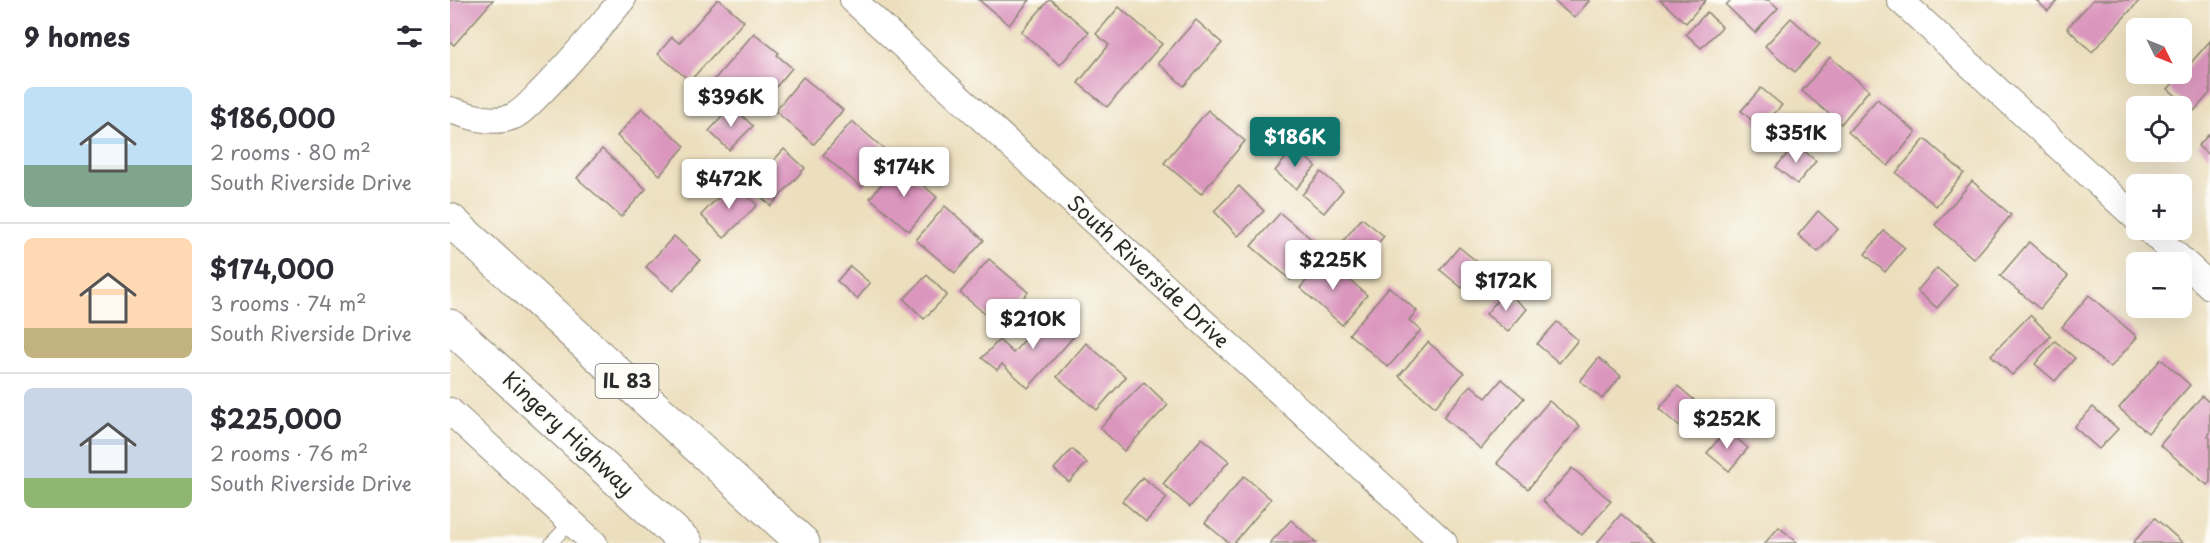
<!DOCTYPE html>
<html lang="en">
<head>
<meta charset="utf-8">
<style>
	body { margin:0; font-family:"Playpen Sans",sans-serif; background:#f2f2f3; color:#2b2b33; height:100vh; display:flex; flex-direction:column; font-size:22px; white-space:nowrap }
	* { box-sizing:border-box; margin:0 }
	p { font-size:20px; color:#7c7c81 }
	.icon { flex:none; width:33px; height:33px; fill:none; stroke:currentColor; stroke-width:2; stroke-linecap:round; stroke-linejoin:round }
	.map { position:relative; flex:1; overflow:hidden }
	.sheet { display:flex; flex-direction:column; background:#fff; width:450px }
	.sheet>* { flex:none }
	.needle { width:39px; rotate:133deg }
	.controls { position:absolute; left:1676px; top:18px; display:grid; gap:12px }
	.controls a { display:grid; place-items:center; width:66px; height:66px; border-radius:9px; background:#fff; box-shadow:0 6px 24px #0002; font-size:30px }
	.price { position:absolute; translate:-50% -51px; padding:0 14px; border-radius:6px; background:#fff; color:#222; font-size:20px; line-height:39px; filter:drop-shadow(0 2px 3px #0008) }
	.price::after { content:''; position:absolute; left:50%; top:36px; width:18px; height:14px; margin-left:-9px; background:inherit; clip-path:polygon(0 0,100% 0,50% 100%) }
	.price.selected { background:#0f766e; color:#fff }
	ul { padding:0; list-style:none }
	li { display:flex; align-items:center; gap:18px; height:150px; padding:0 24px }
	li+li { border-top:2px solid #e1e1e2 }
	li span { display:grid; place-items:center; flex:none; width:168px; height:120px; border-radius:9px; color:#555 }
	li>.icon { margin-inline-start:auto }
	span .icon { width:72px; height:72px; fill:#fffc; stroke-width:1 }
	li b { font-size:26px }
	h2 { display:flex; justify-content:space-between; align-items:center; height:72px; padding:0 24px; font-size:26px }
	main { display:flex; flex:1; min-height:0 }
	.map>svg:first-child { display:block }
	.building { fill:#db96be }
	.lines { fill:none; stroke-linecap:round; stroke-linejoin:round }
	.service-casing { stroke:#8c8574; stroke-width:14 }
	.minor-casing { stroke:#8c8574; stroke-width:28 }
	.trunk-casing { stroke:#8c8574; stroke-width:35 }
	.service { stroke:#fff; stroke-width:12 }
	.minor { stroke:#fff; stroke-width:26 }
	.trunk { stroke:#fff; stroke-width:33 }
	.labels { text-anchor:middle; stroke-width:4.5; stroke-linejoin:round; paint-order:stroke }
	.shield { fill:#fdfcf7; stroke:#6a6a68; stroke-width:1.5 }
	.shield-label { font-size:20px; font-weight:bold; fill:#2b2b2b }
	.street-label { font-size:21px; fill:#2b2b2b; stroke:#fdfcf7 }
</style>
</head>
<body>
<main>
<section class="sheet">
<h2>9 homes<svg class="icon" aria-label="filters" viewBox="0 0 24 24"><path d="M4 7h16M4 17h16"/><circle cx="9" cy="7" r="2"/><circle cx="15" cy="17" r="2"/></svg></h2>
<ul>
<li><span style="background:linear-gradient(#bfe0f5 65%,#7fa58c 0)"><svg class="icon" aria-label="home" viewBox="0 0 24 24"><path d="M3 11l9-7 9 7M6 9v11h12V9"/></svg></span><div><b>$186,000</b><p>2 rooms · 80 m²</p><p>South Riverside Drive</p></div></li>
<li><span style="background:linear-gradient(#ffd9b3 75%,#c2b280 0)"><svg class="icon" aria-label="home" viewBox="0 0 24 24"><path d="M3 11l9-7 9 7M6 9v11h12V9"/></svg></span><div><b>$174,000</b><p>3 rooms · 74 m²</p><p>South Riverside Drive</p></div></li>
<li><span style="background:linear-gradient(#c9d6e8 75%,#8fb573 0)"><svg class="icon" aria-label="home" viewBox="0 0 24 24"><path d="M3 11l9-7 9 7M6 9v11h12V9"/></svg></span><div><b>$225,000</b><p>2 rooms · 76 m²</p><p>South Riverside Drive</p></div></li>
</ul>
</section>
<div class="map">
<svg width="1760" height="543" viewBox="0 0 1760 543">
	<rect width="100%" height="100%" fill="#fdfcf7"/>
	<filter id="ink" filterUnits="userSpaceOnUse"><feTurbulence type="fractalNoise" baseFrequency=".0167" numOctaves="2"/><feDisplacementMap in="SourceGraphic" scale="12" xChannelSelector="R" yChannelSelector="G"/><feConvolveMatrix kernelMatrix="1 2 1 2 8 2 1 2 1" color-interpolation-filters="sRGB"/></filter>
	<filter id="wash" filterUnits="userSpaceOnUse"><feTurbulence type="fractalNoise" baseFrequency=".008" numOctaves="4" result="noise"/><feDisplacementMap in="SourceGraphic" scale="24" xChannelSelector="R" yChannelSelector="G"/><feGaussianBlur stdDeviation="1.35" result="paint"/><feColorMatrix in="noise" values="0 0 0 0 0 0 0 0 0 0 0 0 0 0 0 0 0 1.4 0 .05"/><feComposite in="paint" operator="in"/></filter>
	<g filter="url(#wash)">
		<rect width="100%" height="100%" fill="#ecdfbe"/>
		<g id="blocks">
			<g class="building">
				<path d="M0,0H43L4,45L0,42Z"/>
				<path d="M267,0H270L294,21L240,81L208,54L222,37L229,43Z"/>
				<path d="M529,0H580L559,25Z"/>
				<path d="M599,0H601L639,32L610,65L571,32Z"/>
				<path d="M1103,0H1140L1124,18Z"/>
				<path d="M1210,0H1256L1236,23Z"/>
				<path d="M1281,0H1319L1328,8L1305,33L1276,5Z"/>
				<path d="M1586,0H1608L1598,11Z"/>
				<path d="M1643,0H1690L1642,52L1617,28Z"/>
				<path d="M669,7L712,44L657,107L628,83L659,45L646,34Z"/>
				<path d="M1257,12L1272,27L1251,48L1236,34Z"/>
				<path d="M1341,18L1370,44L1345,72L1315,46Z"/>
				<path d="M746,20L772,43L734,86L708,63Z"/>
				<path d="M304,33L329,53L327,55L342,68L315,100L306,92L300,99L293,93L286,101L263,81Z"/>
				<path d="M1760,41V93L1744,111L1718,89Z"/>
				<path d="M1380,57L1419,90L1391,124L1352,91Z"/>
				<path d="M353,77L393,110L364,144L325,111Z"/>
				<path d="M1311,88L1332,105L1311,128L1291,111Z"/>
				<path d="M1427,99L1466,132L1438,166L1398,132Z"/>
				<path d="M282,106L303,126L279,150L259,131Z"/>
				<path d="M192,108L235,146L210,175L167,136Z"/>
				<path d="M758,110L795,141L751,194L714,163Z"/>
				<path d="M402,121L441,155L412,188L373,155Z"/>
				<path d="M1760,133V156L1748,146Z"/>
				<path d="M1475,139L1514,173L1486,206L1446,173Z"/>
				<path d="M1346,144L1366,161L1347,184L1326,167Z"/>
				<path d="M844,148L866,166L846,189L825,171Z"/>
				<path d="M152,149L196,189L171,217L127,178Z"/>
				<path d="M334,149L355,168L321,206L300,187Z"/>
				<path d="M448,164L487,197L459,231L420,198Z"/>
				<path d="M871,172L893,190L874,213L852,195Z"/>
				<path d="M1522,181L1561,215L1524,259L1485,225Z"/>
				<path d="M283,182L307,205L274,238L251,215Z"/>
				<path d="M789,186L814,211L788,236L764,211Z"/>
				<path d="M495,206L534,240L505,273L466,240Z"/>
				<path d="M1368,211L1388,229L1368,252L1348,235Z"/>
				<path d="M830,213L870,246L841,280L801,246Z"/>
				<path d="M912,218L934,236L915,260L893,241Z"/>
				<path d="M1434,231L1455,248L1435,272L1415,254Z"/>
				<path d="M224,236L250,260L223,291L196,267Z"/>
				<path d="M1579,242L1618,276L1590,309L1550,276Z"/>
				<path d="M1009,247L1031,265L1012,288L990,270Z"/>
				<path d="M875,258L917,295L892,325L850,288Z"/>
				<path d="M539,259L578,292L550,326L510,293Z"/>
				<path d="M400,266L420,283L407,299L387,281Z"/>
				<path d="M1487,268L1507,285L1487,308L1467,291Z"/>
				<path d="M477,275L497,295L474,319L454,299Z"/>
				<path d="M939,287L967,311L959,320L971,330L938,367L899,334Z"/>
				<path d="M1055,291L1077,309L1058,332L1036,314Z"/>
				<path d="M1639,295L1687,337L1660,368L1612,327Z"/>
				<path d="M602,309L627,333L578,388L552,364L547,370L532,358L549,340L563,353Z"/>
				<path d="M1580,315L1601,336L1562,375L1541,355Z"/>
				<path d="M1107,322L1128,340L1109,363L1087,344Z"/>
				<path d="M1605,341L1625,358L1605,381L1585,364Z"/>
				<path d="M978,342L1014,373L985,407L949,376Z"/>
				<path d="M636,343L676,377L647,410L607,377Z"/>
				<path d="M1149,358L1171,376L1152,399L1130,381Z"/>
				<path d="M1711,359L1740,385L1698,433L1669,408Z"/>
				<path d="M1052,379L1074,398L1031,449L993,417L1021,385L1036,398Z"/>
				<path d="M694,382L718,405L674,451L650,428Z"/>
				<path d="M1228,386L1250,405L1231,428L1209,409Z"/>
				<path d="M1752,396L1760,403V433L1758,436L1760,438V482L1757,485L1710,445Z"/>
				<path d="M1099,401L1130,426L1078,489L1047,463Z"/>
				<path d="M1643,407L1668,429L1649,449L1624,427Z"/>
				<path d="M1276,430L1298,448L1279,471L1257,453Z"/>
				<path d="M752,438L779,461L740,507L713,484Z"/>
				<path d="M622,449L637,463L619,482L604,469Z"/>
				<path d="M1122,468L1161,501L1132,535L1093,501Z"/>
				<path d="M794,476L821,499L784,543H779L755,523Z"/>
				<path d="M693,477L717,498L696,522L672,501Z"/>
				<path d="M1171,514L1205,543H1147Z"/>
				<path d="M1705,518L1733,543H1683Z"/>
				<path d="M841,520L867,543H820Z"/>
				<path d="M1329,527L1348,543H1315Z"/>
			</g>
		</g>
	</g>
	<g filter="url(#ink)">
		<use href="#blocks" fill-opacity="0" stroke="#8c8574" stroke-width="1.5"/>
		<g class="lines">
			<g class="service-casing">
				<path id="service" d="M101,543L121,522"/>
			</g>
			<g class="minor-casing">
				<g id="minor">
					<path d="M403,0L994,543"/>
					<path d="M1450,0L1686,218"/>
					<path d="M0,110C19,116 44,125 64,116C74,111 84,99 92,91C121,62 146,31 172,0"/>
					<path d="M1699,230L1760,286"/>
					<path d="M0,411L144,543"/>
				</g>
			</g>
			<g class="trunk-casing">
				<g id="trunk">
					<path d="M0,220L353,543"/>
					<path d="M0,326L236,543"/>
				</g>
			</g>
			<use href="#service" class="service"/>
			<use href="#minor" class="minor"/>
			<use href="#trunk" class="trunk"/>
		</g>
	</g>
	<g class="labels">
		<rect class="shield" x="145.5" y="364" width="63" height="34" rx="4.5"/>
		<g class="shield-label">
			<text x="177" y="388">IL 83</text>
		</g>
		<g class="street-label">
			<text transform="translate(698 272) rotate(43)" y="7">South Riverside Drive</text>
			<text transform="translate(118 434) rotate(43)" y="7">Kingery Highway</text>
		</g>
	</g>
</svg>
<div class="controls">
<a><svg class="needle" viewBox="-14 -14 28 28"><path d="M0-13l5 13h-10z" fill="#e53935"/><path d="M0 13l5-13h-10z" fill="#7c7c81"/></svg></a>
<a><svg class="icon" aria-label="locate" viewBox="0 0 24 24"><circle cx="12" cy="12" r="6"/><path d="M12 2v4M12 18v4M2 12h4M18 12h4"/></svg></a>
<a>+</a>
<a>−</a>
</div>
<b class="price" style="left:281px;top:128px">$396K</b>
<b class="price" style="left:1346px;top:164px">$351K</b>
<b class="price selected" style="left:845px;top:168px">$186K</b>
<b class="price" style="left:454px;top:198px">$174K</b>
<b class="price" style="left:279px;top:210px">$472K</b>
<b class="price" style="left:883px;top:291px">$225K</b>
<b class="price" style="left:1056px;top:312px">$172K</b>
<b class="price" style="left:583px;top:350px">$210K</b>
<b class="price" style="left:1277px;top:450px">$252K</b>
</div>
</main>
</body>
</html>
